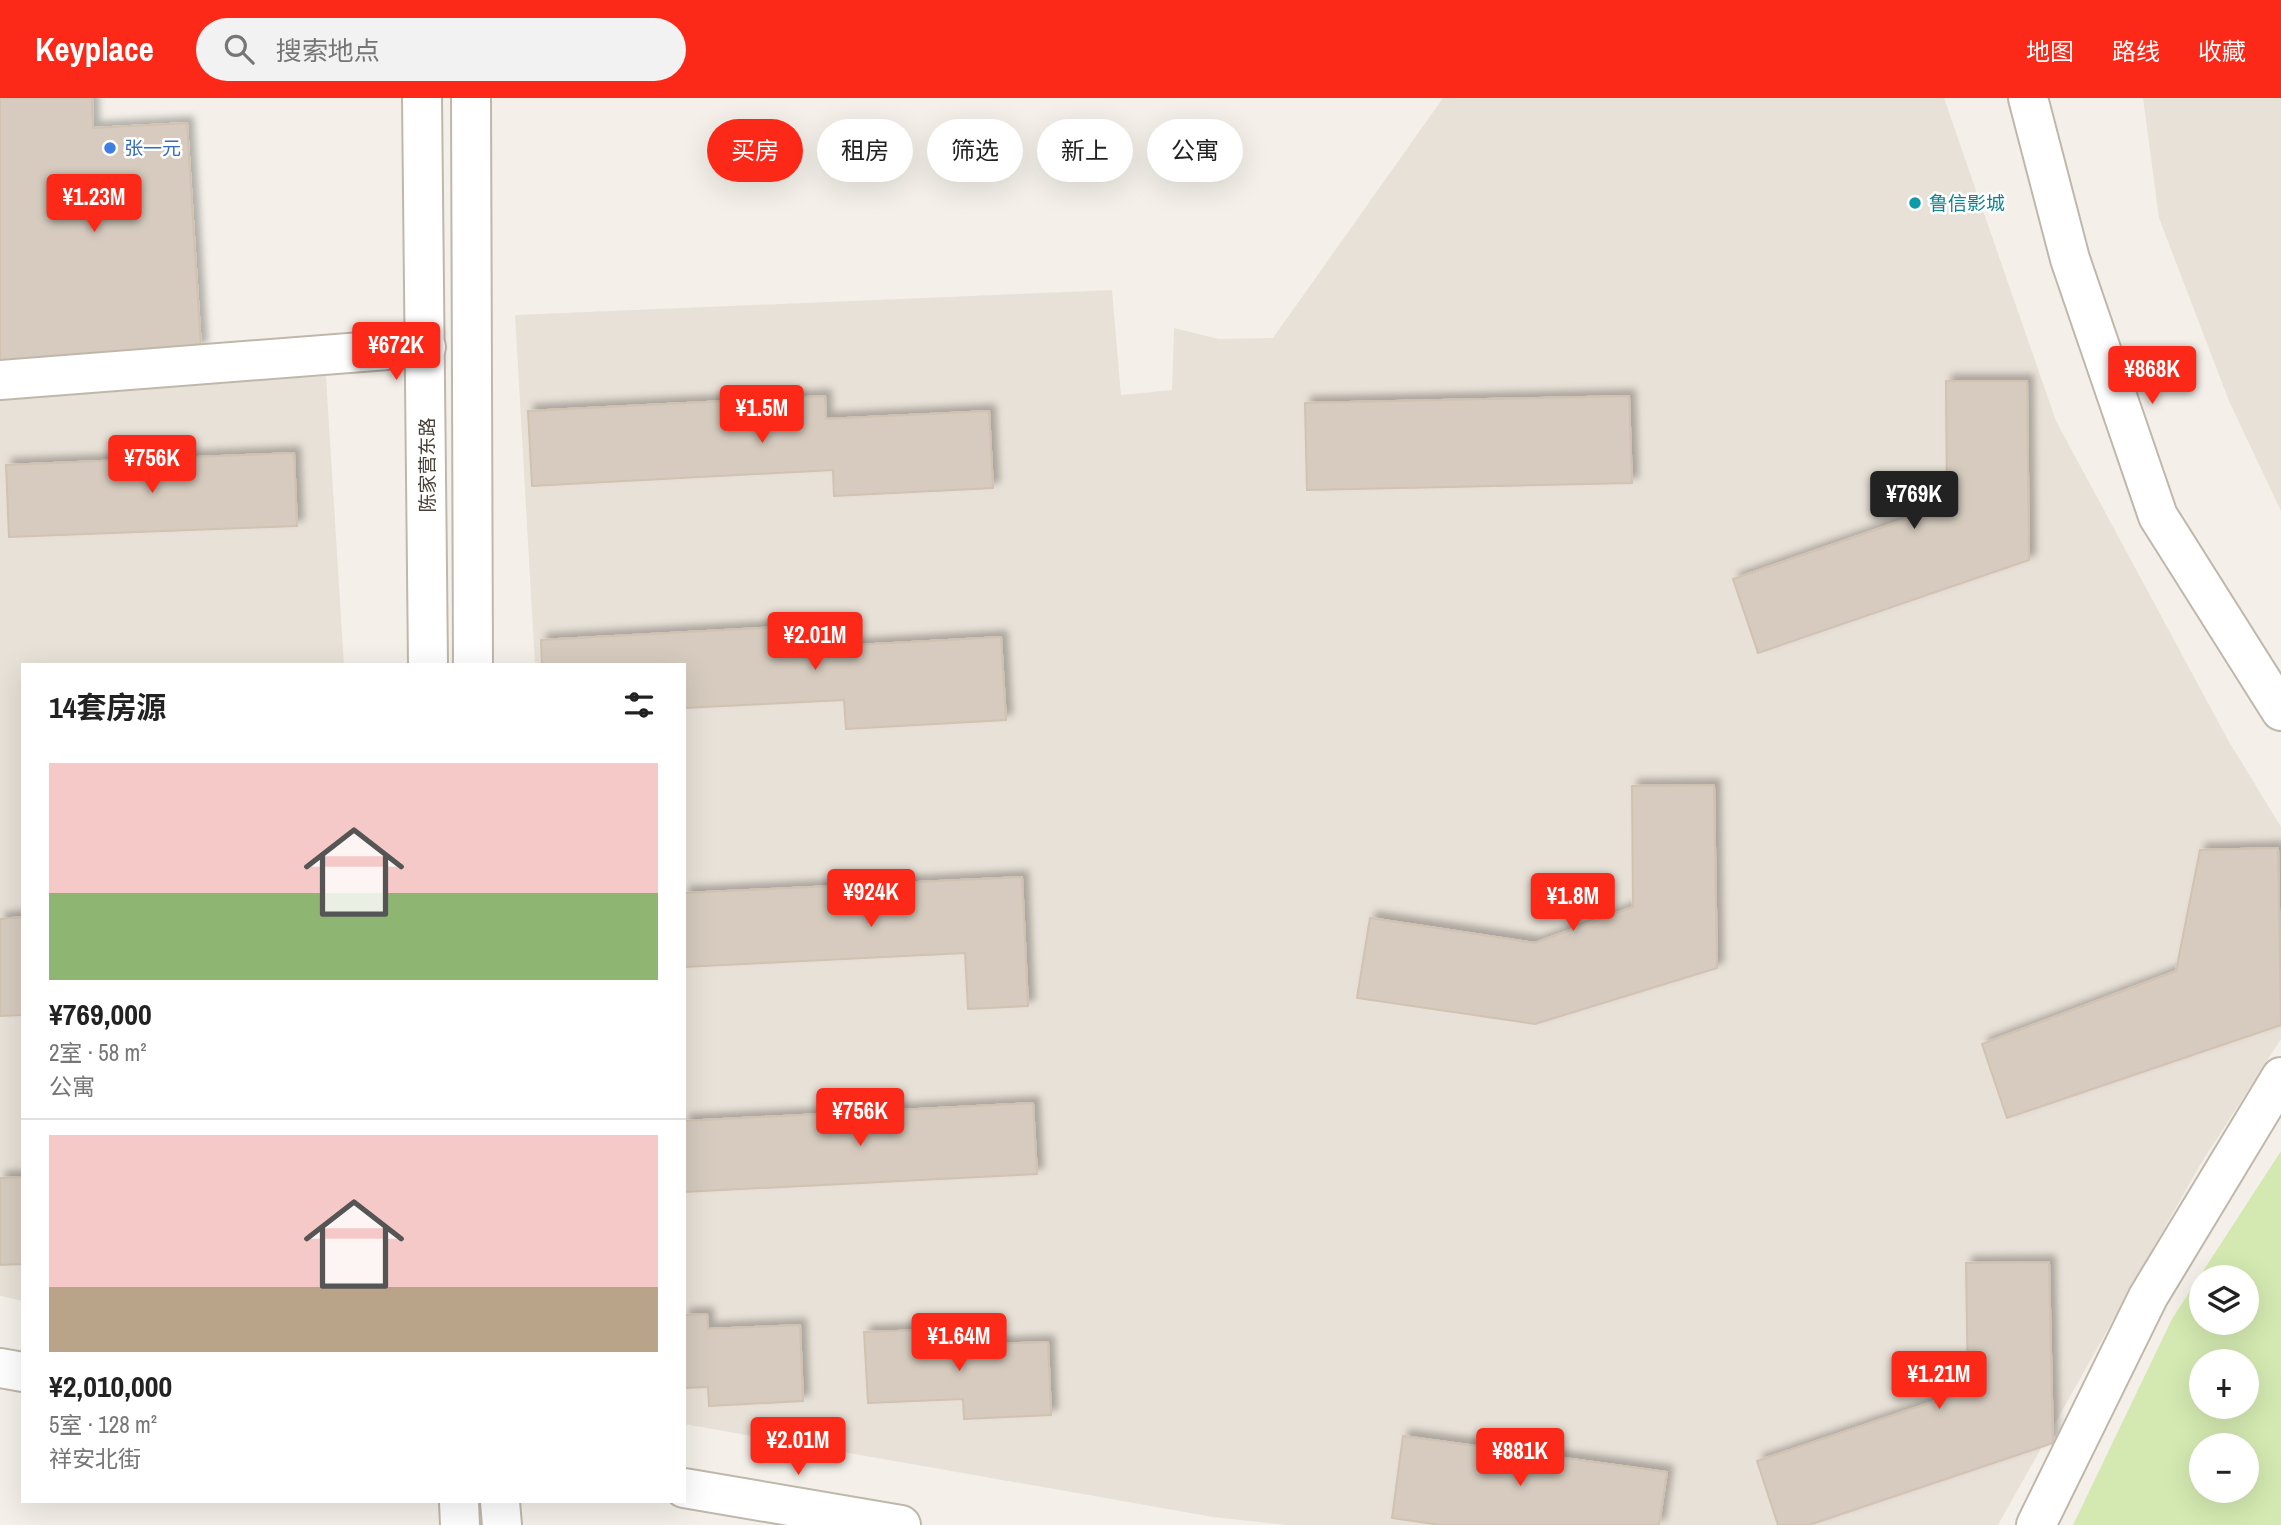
<!DOCTYPE html>
<html lang="zh">
<head>
<meta charset="utf-8">
<style>
	body { margin:0; font-family:"Archivo Narrow","Noto Sans SC",sans-serif; background:#f2f2f2; color:#222; height:100vh; display:flex; flex-direction:column; font-size:26px; white-space:nowrap }
	* { box-sizing:border-box; margin:0 }
	p { font-size:23px; color:#767676 }
	.icon { flex:none; width:38px; height:38px; fill:none; stroke:currentColor; stroke-width:2; stroke-linecap:round; stroke-linejoin:round }
	.map { position:relative; flex:1; overflow:hidden }
	.side { position:absolute; left:21px; top:565px; width:665px; height:840px; display:flex; flex-direction:column; background:#fff; border-radius:0px; box-shadow:0 7px 28px #0002 }
	.side>* { flex:none }
	.hud { position:absolute; left:707px; top:21px; width:665px; height:63px; display:flex; gap:14px }
	.fabs { position:absolute; left:2189px; top:1167px; display:grid; gap:14px }
	.fabs a { display:grid; place-items:center; width:70px; height:70px; border-radius:50%; background:#fff; box-shadow:0 7px 28px #0002; font-size:35px }
	.price { position:absolute; translate:-50% -60px; padding:0 16px; border-radius:7px; background:#fc2818; color:#fff; font-size:23px; line-height:46px; filter:drop-shadow(0 2px 4px #0008) }
	.price::after { content:''; position:absolute; left:50%; top:42px; width:21px; height:16px; margin-left:-10px; background:inherit; clip-path:polygon(0 0,100% 0,50% 100%) }
	.price.active { background:#222; color:#fff }
	ul { padding:0; list-style:none }
	li { display:grid; align-content:center; gap:14px; height:371px; padding:0 28px }
	li+li { border-top:2px solid #e0e0e0 }
	li span { display:grid; place-items:center; height:217px; border-radius:0px; color:#555 }
	li>.icon { margin-inline-start:auto }
	span .icon { width:126px; height:126px; fill:#fffc; stroke-width:1 }
	li b { font-size:30px }
	h2 { display:flex; justify-content:space-between; align-items:center; height:84px; padding:0 28px; font-size:30px }
	.chip { padding:0 24px; border-radius:32px; background:#fff; box-shadow:0 7px 28px #0002; font-size:24px; line-height:63px }
	.chip.active { background:#fc2818; color:#fff }
	header { display:flex; align-items:center; gap:42px; box-sizing:border-box; height:98px; padding:0 35px; background:#fc2818; color:#fff }
	header strong { font-size:33px }
	nav { display:flex; gap:38px; margin-inline-start:auto; font-size:24px }
	.search { width:490px; height:63px; background:#f2f2f2; display:flex; align-items:center; gap:18px; box-sizing:border-box; padding:0 24px; border-radius:38px; color:#767676; font-size:26px }
	.map>svg:first-child { display:block }
	.residential { fill:#e8e1d7 }
	.green { fill:#d4e9b1; fill-rule:evenodd }
	.building { fill:#d6cbbe; stroke:#d1c2b1; stroke-width:2; filter:url(#shadow) }
	.lines { fill:none; stroke-linecap:round; stroke-linejoin:round }
	.minor-casing { stroke:#c0b7ab; stroke-width:42 }
	.minor { stroke:#fff; stroke-width:38 }
	.shop-dot { fill:#3f7fe0; stroke:#fff; stroke-width:2.5 }
	.culture-dot { fill:#0f9aa8; stroke:#fff; stroke-width:2.5 }
	.labels { text-anchor:middle; stroke-width:5; stroke-linejoin:round; paint-order:stroke }
	.shop-label { font-size:19px; fill:#366cbe; stroke:#fff; text-anchor:start }
	.culture-label { font-size:19px; fill:#0d838f; stroke:#fff; text-anchor:start }
	.street-label { font-size:19px; fill:#484037; stroke:#fff }
</style>
</head>
<body>
<header>
<strong>Keyplace</strong>
<div class="search"><svg class="icon" aria-label="search" viewBox="0 0 24 24"><circle cx="10" cy="10" r="6"/><path d="M15 15l6 6"/></svg>搜索地点</div>
<nav><a>地图</a><a>路线</a><a>收藏</a></nav>
</header>
<div class="map">
<svg width="2281" height="1427" viewBox="0 0 2281 1427">
	<defs>
		<filter id="shadow"><feDropShadow dx="6" dy="-6" stdDeviation="3.5" flood-color="#0004"/></filter>
	</defs>
	<rect width="100%" height="100%" fill="#f4f0e9"/>
	<g class="residential">
		<path d="M1443,0H1944L2056,323L2228,642L2281,729V941L2200,1067L1998,1427H1287L1213,1419L684,1326V567H535L515,217L1112,192L1121,297L1172,292L1174,230L1219,241L1273,240Z"/>
		<path d="M2143,0H2281V413L2229,303L2159,120Z"/>
		<path d="M326,278L344,567H23V1203L0,1198V301Z"/>
	</g>
	<path class="green" d="M2281,1053V1427H2073L2172,1221ZM2202,1180H2247V1225H2202ZM2202,1264H2247V1309H2202ZM2202,1348H2247V1393H2202Z"/>
	<g class="building">
		<path d="M0,0H92L93,30L187,25L201,250L0,263Z"/>
		<path d="M1946,283H2027L2029,462L1758,555L1733,481L1947,407Z"/>
		<path d="M825,298L826,321L989,313L993,390L834,398L833,372L532,388L528,313Z"/>
		<path d="M1629,298L1632,385L1307,392L1305,305Z"/>
		<path d="M294,355L297,428L9,439L6,367Z"/>
		<path d="M837,526L838,548L1001,539L1006,622L846,631L844,602L684,610V567H542L541,542Z"/>
		<path d="M1714,687L1717,870L1535,926L1357,900L1370,820L1535,845L1633,809L1632,688Z"/>
		<path d="M2278,750L2281,927L2007,1020L1982,946L2176,873L2200,752Z"/>
		<path d="M1022,779L1028,908L968,911L965,855L684,869V795Z"/>
		<path d="M23,819V917L0,918V821Z"/>
		<path d="M1033,1005L1037,1076L684,1094V1023Z"/>
		<path d="M23,1079V1166L0,1167V1080Z"/>
		<path d="M2049,1164L2053,1345L1809,1427H1778L1757,1363L1968,1292L1966,1165Z"/>
		<path d="M707,1216L708,1231L800,1227L803,1303L709,1308L708,1289L684,1290V1217Z"/>
		<path d="M964,1231L965,1247L1048,1244L1051,1317L964,1321L963,1301L868,1305L864,1234Z"/>
		<path d="M1403,1338L1667,1374L1659,1427H1440L1392,1420Z"/>
	</g>
	<g class="lines">
		<g class="minor-casing">
			<g id="minor">
				<path d="M422,0L428,567"/>
				<path d="M471,0L473,567"/>
				<path d="M2028,0L2070,161L2158,418L2281,613"/>
				<path d="M0,282L426,249"/>
				<path d="M0,1270L23,1274"/>
				<path d="M684,1390L901,1427"/>
				<path d="M459,1404L460,1427"/>
				<path d="M500,1404L502,1427"/>
				<path d="M2036,1427L2148,1199L2281,979"/>
			</g>
		</g>
		<use href="#minor" class="minor"/>
	</g>
	<circle class="shop-dot" cx="110" cy="50" r="7"/>
	<circle class="culture-dot" cx="1915" cy="105" r="7"/>
	<g class="labels">
		<g class="shop-label">
			<text x="124" y="57">张一元</text>
		</g>
		<g class="culture-label">
			<text x="1929" y="112">鲁信影城</text>
		</g>
		<g class="street-label">
			<text transform="translate(427 367) rotate(-90)" y="7">陈家营东路</text>
		</g>
	</g>
</svg>
<div class="fabs">
<a><svg class="icon" aria-label="layers" viewBox="0 0 24 24"><path d="M12 4l9 5-9 5-9-5zM3 14l9 5 9-5"/></svg></a>
<a>+</a>
<a>−</a>
</div>
<b class="price" style="left:94px;top:136px">¥1.23M</b>
<b class="price" style="left:396px;top:284px">¥672K</b>
<b class="price" style="left:2152px;top:308px">¥868K</b>
<b class="price" style="left:762px;top:347px">¥1.5M</b>
<b class="price" style="left:152px;top:397px">¥756K</b>
<b class="price active" style="left:1914px;top:433px">¥769K</b>
<b class="price" style="left:815px;top:574px">¥2.01M</b>
<b class="price" style="left:871px;top:831px">¥924K</b>
<b class="price" style="left:1573px;top:835px">¥1.8M</b>
<b class="price" style="left:860px;top:1050px">¥756K</b>
<b class="price" style="left:959px;top:1275px">¥1.64M</b>
<b class="price" style="left:1939px;top:1313px">¥1.21M</b>
<b class="price" style="left:798px;top:1379px">¥2.01M</b>
<b class="price" style="left:1520px;top:1390px">¥881K</b>
<div class="hud">
<a class="chip active">买房</a>
<a class="chip">租房</a>
<a class="chip">筛选</a>
<a class="chip">新上</a>
<a class="chip">公寓</a>
</div>
<section class="side">
<h2>14套房源<svg class="icon" aria-label="filters" viewBox="0 0 24 24"><path d="M4 7h16M4 17h16"/><circle cx="9" cy="7" r="2"/><circle cx="15" cy="17" r="2"/></svg></h2>
<ul>
<li><span style="background:linear-gradient(#f6c9c9 60%,#8fb573 0)"><svg class="icon" aria-label="home" viewBox="0 0 24 24"><path d="M3 11l9-7 9 7M6 9v11h12V9"/></svg></span><div><b>¥769,000</b><p>2室 · 58 m²</p><p>公寓</p></div></li>
<li><span style="background:linear-gradient(#f6c9c9 70%,#b9a48a 0)"><svg class="icon" aria-label="home" viewBox="0 0 24 24"><path d="M3 11l9-7 9 7M6 9v11h12V9"/></svg></span><div><b>¥2,010,000</b><p>5室 · 128 m²</p><p>祥安北街</p></div></li>
</ul>
</section>
</div>
</body>
</html>
